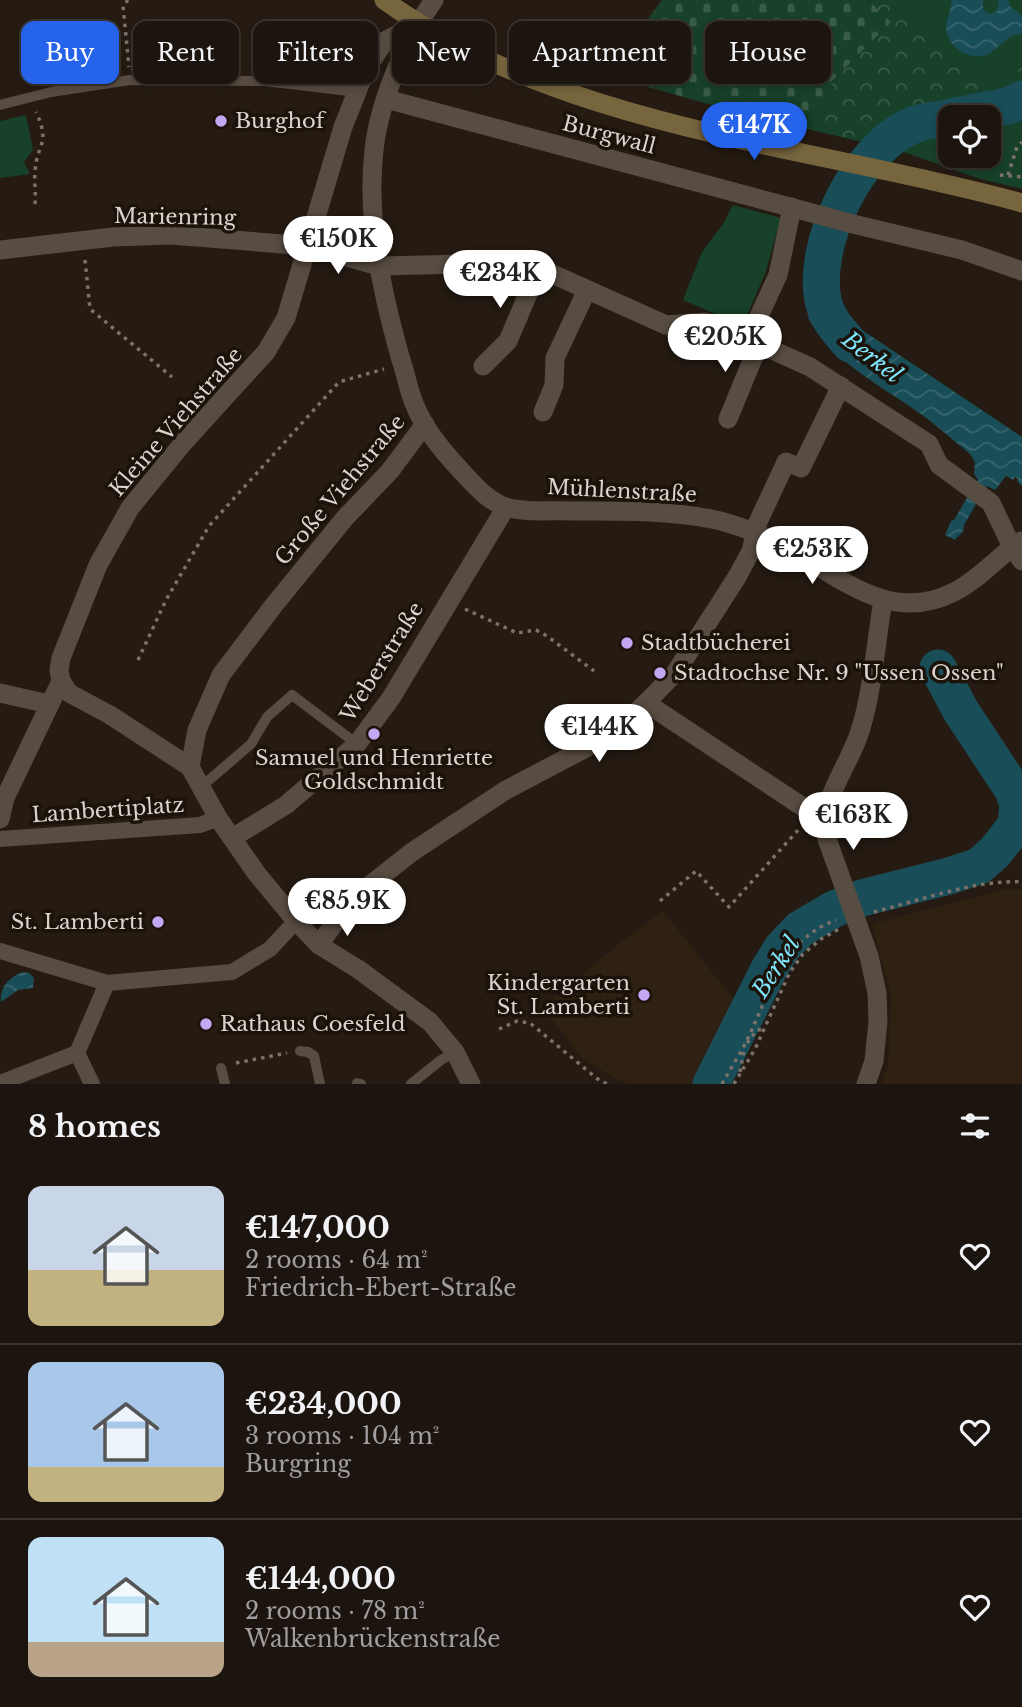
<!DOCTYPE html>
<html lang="en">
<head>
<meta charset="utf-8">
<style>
	body { margin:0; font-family:"Libre Baskerville",serif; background:#29211c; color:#f1f3f6; height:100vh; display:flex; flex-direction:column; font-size:26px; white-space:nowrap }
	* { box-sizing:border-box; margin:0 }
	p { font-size:23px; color:#a09e9e }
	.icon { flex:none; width:38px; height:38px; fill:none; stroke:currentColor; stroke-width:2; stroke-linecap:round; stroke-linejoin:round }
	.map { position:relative; height:1084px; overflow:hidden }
	.details { display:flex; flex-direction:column; background:#1c140e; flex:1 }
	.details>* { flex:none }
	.banner { position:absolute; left:21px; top:21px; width:980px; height:63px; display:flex; gap:14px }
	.controls { position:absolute; left:938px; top:105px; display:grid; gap:14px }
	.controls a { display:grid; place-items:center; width:63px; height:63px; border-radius:14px; background:#1c140e; box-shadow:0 4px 10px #0003,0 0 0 2px #3a332e; font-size:35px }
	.price { position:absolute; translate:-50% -60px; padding:0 16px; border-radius:24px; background:#fff; color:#222; font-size:23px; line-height:46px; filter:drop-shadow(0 2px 4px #0008) }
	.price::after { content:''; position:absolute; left:50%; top:42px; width:21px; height:16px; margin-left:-10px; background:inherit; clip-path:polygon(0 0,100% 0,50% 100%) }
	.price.active { background:#2563eb; color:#fff }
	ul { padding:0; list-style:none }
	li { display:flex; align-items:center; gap:21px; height:175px; padding:0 28px }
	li+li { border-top:2px solid #3a332e }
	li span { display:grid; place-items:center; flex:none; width:196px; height:140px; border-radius:14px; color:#555 }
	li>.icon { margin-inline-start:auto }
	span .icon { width:84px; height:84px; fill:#fffc; stroke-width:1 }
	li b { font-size:30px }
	h2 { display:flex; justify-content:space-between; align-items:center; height:84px; padding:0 28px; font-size:30px }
	.chip { padding:0 24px; border-radius:14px; background:#1c140e; box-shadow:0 4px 10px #0003,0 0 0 2px #3a332e; font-size:24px; line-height:63px }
	.chip.active { background:#2563eb; color:#fff }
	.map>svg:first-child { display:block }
	.built { fill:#2f2112 }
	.green { fill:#184129; fill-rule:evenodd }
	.forest { fill:url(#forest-crowns) }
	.cemetery { fill:url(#cemetery-stones) }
	.water { fill:url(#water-waves) }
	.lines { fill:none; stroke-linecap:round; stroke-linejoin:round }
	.river { stroke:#194d58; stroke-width:37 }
	.path { stroke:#7b736b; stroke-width:3.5; stroke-dasharray:3.5 5; stroke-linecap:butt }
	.service { stroke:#584d42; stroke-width:10 }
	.pedestrian { stroke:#584d42; stroke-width:16 }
	.minor { stroke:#584d42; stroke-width:19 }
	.secondary { stroke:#77653e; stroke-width:19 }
	.poi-dot { fill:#c3a7f2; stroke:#1b1209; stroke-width:2.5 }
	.labels { text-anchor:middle; stroke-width:7; stroke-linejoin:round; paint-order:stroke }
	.poi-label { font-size:21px; fill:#dbd4ce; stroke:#1b1209; text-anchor:start }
	.street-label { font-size:21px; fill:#dbd4ce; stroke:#1b1209 }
	.water-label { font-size:23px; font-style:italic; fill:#7fe5fd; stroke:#1b1209 }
</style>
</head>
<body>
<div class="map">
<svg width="1022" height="1084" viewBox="0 0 1022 1084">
	<defs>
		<pattern id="forest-crowns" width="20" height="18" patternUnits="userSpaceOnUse" patternTransform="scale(1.75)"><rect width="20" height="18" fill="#184129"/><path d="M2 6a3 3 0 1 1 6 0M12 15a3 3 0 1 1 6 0" fill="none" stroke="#395c47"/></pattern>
		<pattern id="cemetery-stones" width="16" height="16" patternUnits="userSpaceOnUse" patternTransform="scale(1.75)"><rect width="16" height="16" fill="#184129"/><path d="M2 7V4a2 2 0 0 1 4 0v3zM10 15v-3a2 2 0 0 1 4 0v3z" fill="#395c47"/></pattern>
		<pattern id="water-waves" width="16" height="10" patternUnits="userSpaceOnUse" patternTransform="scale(1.75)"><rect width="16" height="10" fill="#194d58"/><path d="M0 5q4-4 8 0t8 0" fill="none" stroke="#3a666f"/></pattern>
	</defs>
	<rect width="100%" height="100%" fill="#251b12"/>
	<g class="built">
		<path d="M1007,889L1022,890L1021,1084H881L888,1066L891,996L872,924Z"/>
		<path d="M663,911L739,1006L724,1040L698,1084H629L611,1076L583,1059L543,1008L616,946Z"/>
	</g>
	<g class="green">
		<path d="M869,0H1022V189L977,178L895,149L800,127L835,88L830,84L890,22ZM950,117H989V156H950Z"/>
		<path d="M26,115L33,150L24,162L30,174L0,178V121Z"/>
		<path d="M733,205L781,218L765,274L747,315L734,322L683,300L702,252L723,224Z"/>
	</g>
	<path class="forest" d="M868,0H905L942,45L983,83L1022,65V70C998,83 973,95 947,101C907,109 889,108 862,142L800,127L835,88L830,84L890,22Z"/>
	<path class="cemetery" d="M662,0H868L891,22L830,83L835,88L800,127L729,110L606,75Z"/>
	<g class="water">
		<path d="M952,0H983V10L990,14L997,11L999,0H1008L1010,6L1022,16V34C1006,35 1002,45 990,53C973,64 946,47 946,27C947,18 951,9 952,0Z"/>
		<path d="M824,305L837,306L840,314L847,320L1022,437V486L1017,481L1018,479L1015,477L1013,480L1006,476L995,490L987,486L984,491L975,486L978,480L974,474L975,462L970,454C952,439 934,423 915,410C876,383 832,360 808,318Z"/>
		<path d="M968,496L977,502L964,525C965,533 958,535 955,540L945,535L951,521L954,520Z"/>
		<path d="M22,972L29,973L34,978L33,988L18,990L1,1002C0,986 9,978 22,972Z"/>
	</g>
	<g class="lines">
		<g class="river">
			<path d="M850,344C840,332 828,320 824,304C809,246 859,144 916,124C924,121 934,120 942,119C965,114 988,110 1011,105L1022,99"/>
			<path d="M711,1084L769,969L782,948L800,929L834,909L862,898L949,876L979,866L995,852L1016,825L1018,804L1013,790L961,711L938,668"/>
		</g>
		<g class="path">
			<path d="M128,0L123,6L129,67"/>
			<path d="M282,36L305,58L293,68"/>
			<path d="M220,55L229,65"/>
			<path d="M1000,175L1022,177"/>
			<path d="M1008,175L1017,147L1022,142"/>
			<path d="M35,204C36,193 34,182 35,171C37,143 51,144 36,112"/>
			<path d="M85,260L90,309L172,377"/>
			<path d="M465,609L517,633L536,630L547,636L594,671"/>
			<path d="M138,660L166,600L209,526L339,382L384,369"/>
			<path d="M660,901L696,871L729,907L799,829"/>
			<path d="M874,912C918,901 977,879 1022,882"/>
			<path d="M499,1029L517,1021L530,1023L600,1081L608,1084"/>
			<path d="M747,1043L757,1030L764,1029"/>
			<path d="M236,1063L287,1053"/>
			<path d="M740,1072L744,1050"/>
			<path d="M722,1084C729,1071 737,1059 744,1046C768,1000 780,940 836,920"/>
			<path d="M734,1084L755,1049L790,972L803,954L821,939L839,929"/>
		</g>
		<g class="service">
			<path d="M0,105L51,92L130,80L264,81L358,92"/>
			<path d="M201,787L251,744L267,717L292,695L357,744"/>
			<path d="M300,1051L308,1052L314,1056L320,1084"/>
			<path d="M221,1068L225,1084"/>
			<path d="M357,1083L361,1084"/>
			<path d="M411,1084L441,1060L455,1052"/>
		</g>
		<g class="pedestrian">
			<path d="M0,839L200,825L218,818"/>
			<path d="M0,951L107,983L232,972L270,949L296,921"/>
			<path d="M0,1083L77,1053"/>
			<path d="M92,1084L77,1053L107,983"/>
		</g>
		<g class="minor">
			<path d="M434,0C406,39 379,102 374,150C366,220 382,293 401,360C406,374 408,389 414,403C424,430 446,455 466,476C477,488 489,501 505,507C525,513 551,510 572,511C618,511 666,510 712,519C735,524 760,534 780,544C836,573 888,626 954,592C979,580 998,556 1021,541"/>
			<path d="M386,99L853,224L962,250L1022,271"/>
			<path d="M0,250L113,237L171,235L308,246L379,266L512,263L539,268L666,325L705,322L759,344L810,367L929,444L939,465L991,503L1012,547L1022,561"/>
			<path d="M748,340L778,275L792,207"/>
			<path d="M483,366L508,341L539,268"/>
			<path d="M543,412L554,385L555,358L587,290"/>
			<path d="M728,419L759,344"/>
			<path d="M61,681L69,693L110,715L190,767L218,818L257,874L296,921L319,945L358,969L430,1022L455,1052L471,1084"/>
			<path d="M0,693L49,704"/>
			<path d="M646,703L824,821"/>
			<path d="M190,767L197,730L221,675L274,605L345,518L390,471L425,424"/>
			<path d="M0,819L5,798L61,681L59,670L61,658L98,565L130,508L184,442L266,352L286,318L343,127L366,69L385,41L417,24"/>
			<path d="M232,838L286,805L357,744L391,698L506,507"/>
			<path d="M319,945L350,901L412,852L506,790L584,749L628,720L646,703L676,672L737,577L751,551L758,522L786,462L801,468L841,386"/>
			<path d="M866,1084L874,1061L878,1021L877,993L869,956L827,839C820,794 849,769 861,728C873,687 876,642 883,600"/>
		</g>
		<path class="secondary" d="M384,0C565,130 812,145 1022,203"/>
	</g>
	<g class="poi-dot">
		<circle cx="221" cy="121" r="7"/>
		<circle cx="627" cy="643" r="7"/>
		<circle cx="660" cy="673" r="7"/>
		<circle cx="374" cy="734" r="7"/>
		<circle cx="158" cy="922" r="7"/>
		<circle cx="644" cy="995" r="7"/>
		<circle cx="206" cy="1024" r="7"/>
	</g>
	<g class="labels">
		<g class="poi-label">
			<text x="235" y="128">Burghof</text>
			<text x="641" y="650">Stadtbücherei</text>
			<text x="674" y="680">Stadtochse Nr. 9 "Ussen Ossen"</text>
			<text x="374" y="765" text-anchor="middle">Samuel und Henriette<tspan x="374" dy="24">Goldschmidt</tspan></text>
			<text x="144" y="929" text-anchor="end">St. Lamberti</text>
			<text x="630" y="990" text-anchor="end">Kindergarten<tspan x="630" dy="24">St. Lamberti</tspan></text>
			<text x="220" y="1031">Rathaus Coesfeld</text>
		</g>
		<g class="street-label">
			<text transform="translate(609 135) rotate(15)" y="7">Burgwall</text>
			<text transform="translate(175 217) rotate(1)" y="7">Marienring</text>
			<text transform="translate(176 422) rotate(-49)" y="7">Kleine Viehstraße</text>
			<text transform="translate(340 490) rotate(-50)" y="7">Große Viehstraße</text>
			<text transform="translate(622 491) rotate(3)" y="7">Mühlenstraße</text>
			<text transform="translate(382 662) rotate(-58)" y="7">Weberstraße</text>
			<text transform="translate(108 810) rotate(-4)" y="7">Lambertiplatz</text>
		</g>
		<g class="water-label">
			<text transform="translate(872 357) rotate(38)" y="8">Berkel</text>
			<text transform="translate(776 967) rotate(-57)" y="8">Berkel</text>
		</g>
	</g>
</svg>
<div class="controls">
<a><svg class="icon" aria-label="locate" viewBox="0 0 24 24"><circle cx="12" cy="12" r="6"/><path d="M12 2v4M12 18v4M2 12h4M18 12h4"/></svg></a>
</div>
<b class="price active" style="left:754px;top:162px">€147K</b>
<b class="price" style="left:338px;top:276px">€150K</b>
<b class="price" style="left:500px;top:310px">€234K</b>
<b class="price" style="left:725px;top:374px">€205K</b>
<b class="price" style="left:812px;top:586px">€253K</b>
<b class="price" style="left:599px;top:764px">€144K</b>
<b class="price" style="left:853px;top:852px">€163K</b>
<b class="price" style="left:347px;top:938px">€85.9K</b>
<div class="banner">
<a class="chip active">Buy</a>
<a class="chip">Rent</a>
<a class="chip">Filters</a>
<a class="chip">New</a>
<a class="chip">Apartment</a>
<a class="chip">House</a>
</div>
</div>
<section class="details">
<h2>8 homes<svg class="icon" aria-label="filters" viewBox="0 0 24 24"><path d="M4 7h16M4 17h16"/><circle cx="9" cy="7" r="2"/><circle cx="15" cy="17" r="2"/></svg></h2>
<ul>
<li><span style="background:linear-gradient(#c9d6e8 60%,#c2b280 0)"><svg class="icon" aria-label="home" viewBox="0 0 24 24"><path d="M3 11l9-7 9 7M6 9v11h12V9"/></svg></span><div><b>€147,000</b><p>2 rooms · 64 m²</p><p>Friedrich-Ebert-Straße</p></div><svg class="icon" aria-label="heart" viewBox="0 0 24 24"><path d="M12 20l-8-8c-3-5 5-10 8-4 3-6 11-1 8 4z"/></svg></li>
<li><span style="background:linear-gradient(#a9c7e8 75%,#c2b280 0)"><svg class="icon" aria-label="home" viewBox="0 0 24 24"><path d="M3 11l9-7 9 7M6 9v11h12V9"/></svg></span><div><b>€234,000</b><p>3 rooms · 104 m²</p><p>Burgring</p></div><svg class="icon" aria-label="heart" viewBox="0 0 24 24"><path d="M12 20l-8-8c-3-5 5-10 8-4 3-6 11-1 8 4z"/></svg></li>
<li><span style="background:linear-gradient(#bfe0f5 75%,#b9a48a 0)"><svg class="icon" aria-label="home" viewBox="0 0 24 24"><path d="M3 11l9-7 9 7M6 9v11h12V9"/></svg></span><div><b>€144,000</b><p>2 rooms · 78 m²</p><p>Walkenbrückenstraße</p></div><svg class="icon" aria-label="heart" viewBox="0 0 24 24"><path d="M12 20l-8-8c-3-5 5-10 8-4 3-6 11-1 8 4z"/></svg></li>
</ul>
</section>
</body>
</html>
